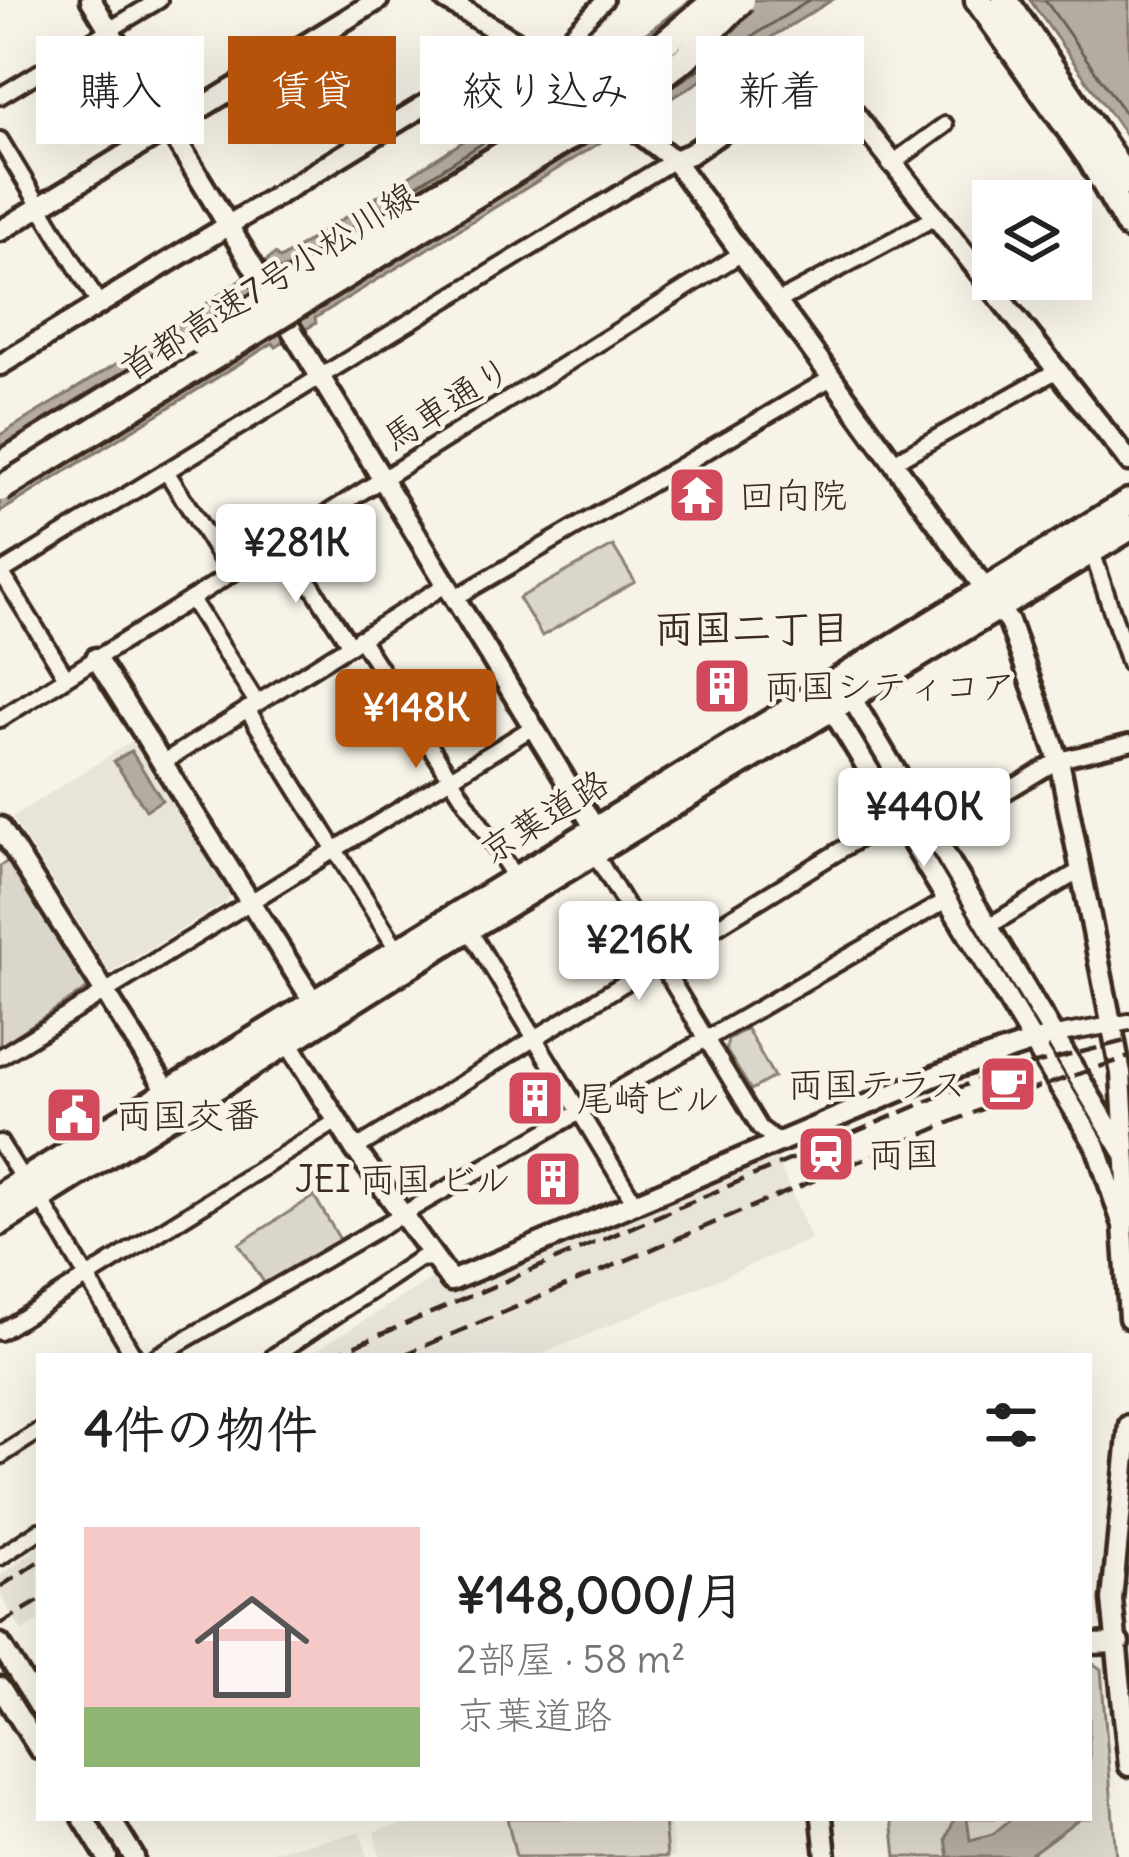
<!DOCTYPE html>
<html lang="ja">
<head>
<meta charset="utf-8">
<style>
	body { margin:0; font-family:Delius,"Klee One",sans-serif; background:#f6f6f6; color:#222; height:100vh; display:flex; flex-direction:column; font-size:45px; white-space:nowrap }
	* { box-sizing:border-box; margin:0 }
	p { font-size:39px; color:#767676 }
	.icon { flex:none; width:66px; height:66px; fill:none; stroke:currentColor; stroke-width:2; stroke-linecap:round; stroke-linejoin:round }
	.map { position:relative; flex:1; overflow:hidden }
	.side { position:absolute; left:36px; top:1353px; width:1056px; height:468px; display:flex; flex-direction:column; background:#fff; border-radius:0px; box-shadow:0 12px 48px #0002 }
	.side>* { flex:none }
	.hud { position:absolute; left:36px; top:36px; width:1059px; height:108px; display:flex; gap:24px }
	.controls { position:absolute; left:972px; top:180px; display:grid; gap:24px }
	.controls a { display:grid; place-items:center; width:120px; height:120px; border-radius:0px; background:#fff; box-shadow:0 12px 48px #0002; font-size:60px }
	.price { position:absolute; translate:-50% -102px; padding:0 27px; border-radius:12px; background:#fff; color:#222; font-size:39px; line-height:78px; filter:drop-shadow(0 3px 6px #0008) }
	.price::after { content:''; position:absolute; left:50%; top:72px; width:36px; height:27px; margin-left:-18px; background:inherit; clip-path:polygon(0 0,100% 0,50% 100%) }
	.price.selected { background:#b45309; color:#fff }
	ul { padding:0; list-style:none }
	li { display:flex; align-items:center; gap:36px; height:300px; padding:0 48px }
	li span { display:grid; place-items:center; flex:none; width:336px; height:240px; border-radius:0px; color:#555 }
	li>.icon { margin-inline-start:auto }
	span .icon { width:144px; height:144px; fill:#fffc; stroke-width:1 }
	li b { font-size:51px }
	h2 { display:flex; justify-content:space-between; align-items:center; height:144px; padding:0 48px; font-size:51px }
	.pill { padding:0 42px; border-radius:0px; background:#fff; box-shadow:0 12px 48px #0002; font-size:42px; line-height:108px }
	.pill.selected { background:#b45309; color:#fff }
	.map>svg:first-child { display:block }
	.built { fill:#e9e4d9 }
	.green { fill:#dbd6cb; stroke:#8b8074; stroke-width:3 }
	.water { fill:#b4aca0; stroke:#84786c; stroke-width:3 }
	.lines { fill:none; stroke-linecap:round; stroke-linejoin:round }
	.shore { stroke:#6b5e52; stroke-width:3 }
	.street-casing { stroke:#3b2a1e; stroke-width:22 }
	.secondary-casing { stroke:#3b2a1e; stroke-width:27 }
	.highway-casing { stroke:#3b2a1e; stroke-width:33 }
	.street { stroke:#f7f3e8; stroke-width:14 }
	.secondary { stroke:#f7f3e8; stroke-width:18 }
	.highway { stroke:#f7f3e8; stroke-width:24 }
	.rail { stroke:#3b2a1e; stroke-width:4.5; stroke-dasharray:18 9; stroke-linecap:butt }
	.highway-bridge-casing { stroke:#3b2a1e; stroke-width:33; stroke-linecap:butt }
	.highway-bridge { stroke:#f7f3e8; stroke-width:24 }
	.labels { text-anchor:middle; stroke-width:9; stroke-linejoin:round; paint-order:stroke }
	.street-label { font-size:36px; fill:#3b2a1e; stroke:#f7f3e8 }
	.poi-label { font-size:36px; fill:#3b2a1e; stroke:#f7f3e8; text-anchor:start }
	.neighbourhood-label { font-size:39px; font-weight:bold; fill:#3b2a1e; stroke:#f7f3e8 }
</style>
</head>
<body>
<div class="map">
<svg width="1129" height="1857" viewBox="0 0 1129 1857">
	<rect width="100%" height="100%" fill="#f7f3e8"/>
	<filter id="ink" filterUnits="userSpaceOnUse"><feTurbulence type="fractalNoise" baseFrequency=".00833" numOctaves="2"/><feDisplacementMap in="SourceGraphic" scale="24" xChannelSelector="R" yChannelSelector="G"/><feConvolveMatrix kernelMatrix="1 2 1 2 8 2 1 2 1" color-interpolation-filters="sRGB"/></filter>
	<g filter="url(#ink)">
		<g class="built">
			<path d="M132,741L229,894L227,901L110,973L12,817Z"/>
			<path d="M775,1154L811,1239L538,1356H307L432,1278L446,1293Z"/>
			<path d="M39,1547V1621L22,1631L0,1594V1576Z"/>
			<path d="M429,1818H670L674,1857H380L374,1831Z"/>
			<path d="M361,1832L367,1857H247Z"/>
		</g>
		<g class="green">
			<path d="M613,546L635,582L542,636L519,598Z"/>
			<path d="M8,861L88,988L0,1046V866Z"/>
			<path d="M747,1029L774,1077L751,1090L726,1050L728,1039Z"/>
			<path d="M314,1196L342,1243L267,1287L239,1244Z"/>
			<path d="M1089,1661L1101,1669L1116,1857H896L892,1818H1089Z"/>
			<path d="M507,1818H664L667,1857H516Z"/>
		</g>
		<g class="water">
			<path d="M691,0H832L315,318L316,323L276,347L273,343L0,512V435L168,332L275,254L280,259L585,63L596,70Z"/>
			<path d="M1030,0H1129V141L1123,132Z"/>
			<path d="M131,751L162,800L146,810L114,761Z"/>
			<path d="M955,1818H967L970,1840L993,1834L1012,1818H1080L1027,1857H949L946,1839Z"/>
		</g>
		<g class="lines">
			<g class="shore">
				<path d="M1045,0L1129,119"/>
				<path d="M673,86L810,0"/>
				<path d="M271,272L288,268L565,90"/>
			</g>
			<g class="street-casing">
				<g id="street">
					<path d="M546,60L605,0"/>
					<path d="M0,96L159,0"/>
					<path d="M0,140L99,304"/>
					<path d="M890,165L945,125"/>
					<path d="M777,302L932,219"/>
					<path d="M895,461L1056,371"/>
					<path d="M166,471L231,574"/>
					<path d="M283,541L350,645"/>
					<path d="M1092,551L1129,663"/>
					<path d="M1,572L66,677"/>
					<path d="M0,573L674,160"/>
					<path d="M455,598L833,377"/>
					<path d="M191,599L257,703"/>
					<path d="M360,638L514,876"/>
					<path d="M247,709L397,949"/>
					<path d="M0,719L742,253"/>
					<path d="M162,763L447,584"/>
					<path d="M934,835L1059,760L1129,743"/>
					<path d="M593,851L760,1128L780,1143"/>
					<path d="M989,926L1081,870"/>
					<path d="M468,928L636,1205"/>
					<path d="M1055,1035L1129,1022"/>
					<path d="M0,1057L533,727"/>
					<path d="M0,1143L24,1181"/>
					<path d="M355,1149L896,816"/>
					<path d="M40,1198L134,1356"/>
					<path d="M0,1332L337,1121"/>
					<path d="M157,1356L947,900"/>
					<path d="M274,1356L419,1259L432,1258"/>
					<path d="M0,1456L39,1431"/>
					<path d="M0,1557L39,1531"/>
				</g>
			</g>
			<g class="secondary-casing">
				<g id="secondary">
					<path d="M91,0L594,827"/>
					<path d="M446,0L546,60L674,160L1009,622L1059,760L1121,1073L1129,1218"/>
					<path d="M674,160L690,154L810,72H821L1129,461"/>
					<path d="M0,231L378,0"/>
					<path d="M0,365L523,45"/>
					<path d="M96,658L318,1009"/>
					<path d="M845,687L1124,1153"/>
					<path d="M827,701L1096,1146L1123,1225L1129,1318"/>
					<path d="M0,827L167,1090"/>
					<path d="M282,1032L355,1149L451,1281L947,1071L1055,1035"/>
					<path d="M1129,1425L1112,1600L1129,1766"/>
					<path d="M0,1644L39,1706"/>
					<path d="M1089,1644L1119,1643"/>
					<path d="M0,1687L39,1749"/>
					<path d="M83,1818L107,1857"/>
					<path d="M110,1818L134,1857"/>
					<path d="M822,1818L826,1857"/>
				</g>
			</g>
			<g class="highway-casing">
				<g id="highway">
					<path d="M978,0L1091,159L1129,226"/>
					<path d="M1005,0L1129,183"/>
					<path d="M0,465L200,342"/>
					<path d="M0,1196L1129,502"/>
					<path d="M0,1222L468,928L1129,528"/>
				</g>
			</g>
			<use href="#street" class="street"/>
			<use href="#secondary" class="secondary"/>
			<use href="#highway" class="highway"/>
			<g class="rail">
				<path d="M330,1356L984,1077L1129,1040"/>
				<path d="M401,1356L1010,1097L1129,1057"/>
				<path d="M0,1587L39,1561"/>
				<path d="M0,1624L39,1601"/>
			</g>
			<g class="highway-bridge-casing">
				<g id="highway-bridge">
					<path d="M200,342L613,86L716,0"/>
					<path d="M0,489L632,98L685,58L742,0"/>
				</g>
			</g>
			<use href="#highway-bridge" class="highway-bridge"/>
		</g>
	</g>
	<defs>
		<g id="temple-square" transform="scale(3)"><rect x="-9" y="-9" width="18" height="18" rx="4" fill="#d1495b" stroke="#f7f3e8"/><path d="M0-6L5-2H3V0L6.5 2.5H4V6H1.5V3h-3V6H-4V2.5H-6.5L-3 0V-2H-5Z" fill="#fff"/></g>
		<g id="building-square" transform="scale(3)"><rect x="-9" y="-9" width="18" height="18" rx="4" fill="#d1495b" stroke="#f7f3e8"/><path d="M-4-6H4V6H1V3H-1V6H-4ZM-2.5-4.3h1.7v1.8h-1.7ZM.8-4.3h1.7v1.8H.8ZM-2.5-1h1.7V.8h-1.7ZM.8-1h1.7V.8H.8Z" fill="#fff"/></g>
		<g id="cafe-square" transform="scale(3)"><rect x="-9" y="-9" width="18" height="18" rx="4" fill="#d1495b" stroke="#f7f3e8"/><path d="M-5.5-4.5H6V0H3Q3 3.5 0 3.5H-2.5Q-5.5 3.5-5.5 0ZM3-3.2v2h1.7v-2ZM-6 4.5H4V6H-6Z" fill="#fff"/></g>
		<g id="civic-square" transform="scale(3)"><rect x="-9" y="-9" width="18" height="18" rx="4" fill="#d1495b" stroke="#f7f3e8"/><path d="M-.6-6.5H3V-4.5H.6V-3L4-1V1h2V6H-6V1h2V-1L-.6-3ZM-1.2 2.5V6h2.4V2.5Z" fill="#fff"/></g>
		<g id="station-square" transform="scale(3)"><rect x="-9" y="-9" width="18" height="18" rx="4" fill="#d1495b" stroke="#f7f3e8"/><path d="M-3-6H3Q5-6 5-4V2Q5 4 3 4L4.5 6H3L1.5 4h-3L-3 6H-4.5L-3 4Q-5 4-5 2V-4Q-5-6-3-6ZM-3.5-4v3h7v-3ZM-3.5 1v1.5H-2V1ZM2 1v1.5H3.5V1Z" fill="#fff"/></g>
	</defs>
	<g fill-rule="evenodd">
		<use href="#temple-square" x="697" y="495"/>
		<use href="#building-square" x="722" y="686"/>
		<use href="#cafe-square" x="1008" y="1084"/>
		<use href="#building-square" x="535" y="1098"/>
		<use href="#civic-square" x="74" y="1115"/>
		<use href="#station-square" x="826" y="1154"/>
		<use href="#building-square" x="553" y="1179"/>
	</g>
	<g class="labels">
		<g class="street-label">
			<text transform="translate(268 281) rotate(-32)" y="13">首都高速7号小松川線</text>
			<text transform="translate(447 403) rotate(-32)" y="13">馬車通り</text>
			<text transform="translate(544 816) rotate(-32)" y="13">京葉道路</text>
		</g>
		<g class="poi-label">
			<text x="739" y="508">回向院</text>
			<text x="764" y="699">両国シティコア</text>
			<text x="966" y="1097" text-anchor="end">両国テラス</text>
			<text x="577" y="1111">尾崎ビル</text>
			<text x="116" y="1128">両国交番</text>
			<text x="868" y="1167">両国</text>
			<text x="511" y="1192" text-anchor="end">JEI 両国 ビル</text>
		</g>
		<g class="neighbourhood-label">
			<text x="752" y="642">両国二丁目</text>
		</g>
	</g>
</svg>
<div class="controls">
<a><svg class="icon" aria-label="layers" viewBox="0 0 24 24"><path d="M12 4l9 5-9 5-9-5zM3 14l9 5 9-5"/></svg></a>
</div>
<b class="price" style="left:296px;top:606px">¥281K</b>
<b class="price selected" style="left:416px;top:771px">¥148K</b>
<b class="price" style="left:924px;top:870px">¥440K</b>
<b class="price" style="left:639px;top:1003px">¥216K</b>
<div class="hud">
<a class="pill">購入</a>
<a class="pill selected">賃貸</a>
<a class="pill">絞り込み</a>
<a class="pill">新着</a>
</div>
<section class="side">
<h2>4件の物件<svg class="icon" aria-label="filters" viewBox="0 0 24 24"><path d="M4 7h16M4 17h16"/><circle cx="9" cy="7" r="2"/><circle cx="15" cy="17" r="2"/></svg></h2>
<ul>
<li><span style="background:linear-gradient(#f6c9c9 75%,#8fb573 0)"><svg class="icon" aria-label="home" viewBox="0 0 24 24"><path d="M3 11l9-7 9 7M6 9v11h12V9"/></svg></span><div><b>¥148,000/月</b><p>2部屋 · 58 m²</p><p>京葉道路</p></div></li>
</ul>
</section>
</div>
</body>
</html>
